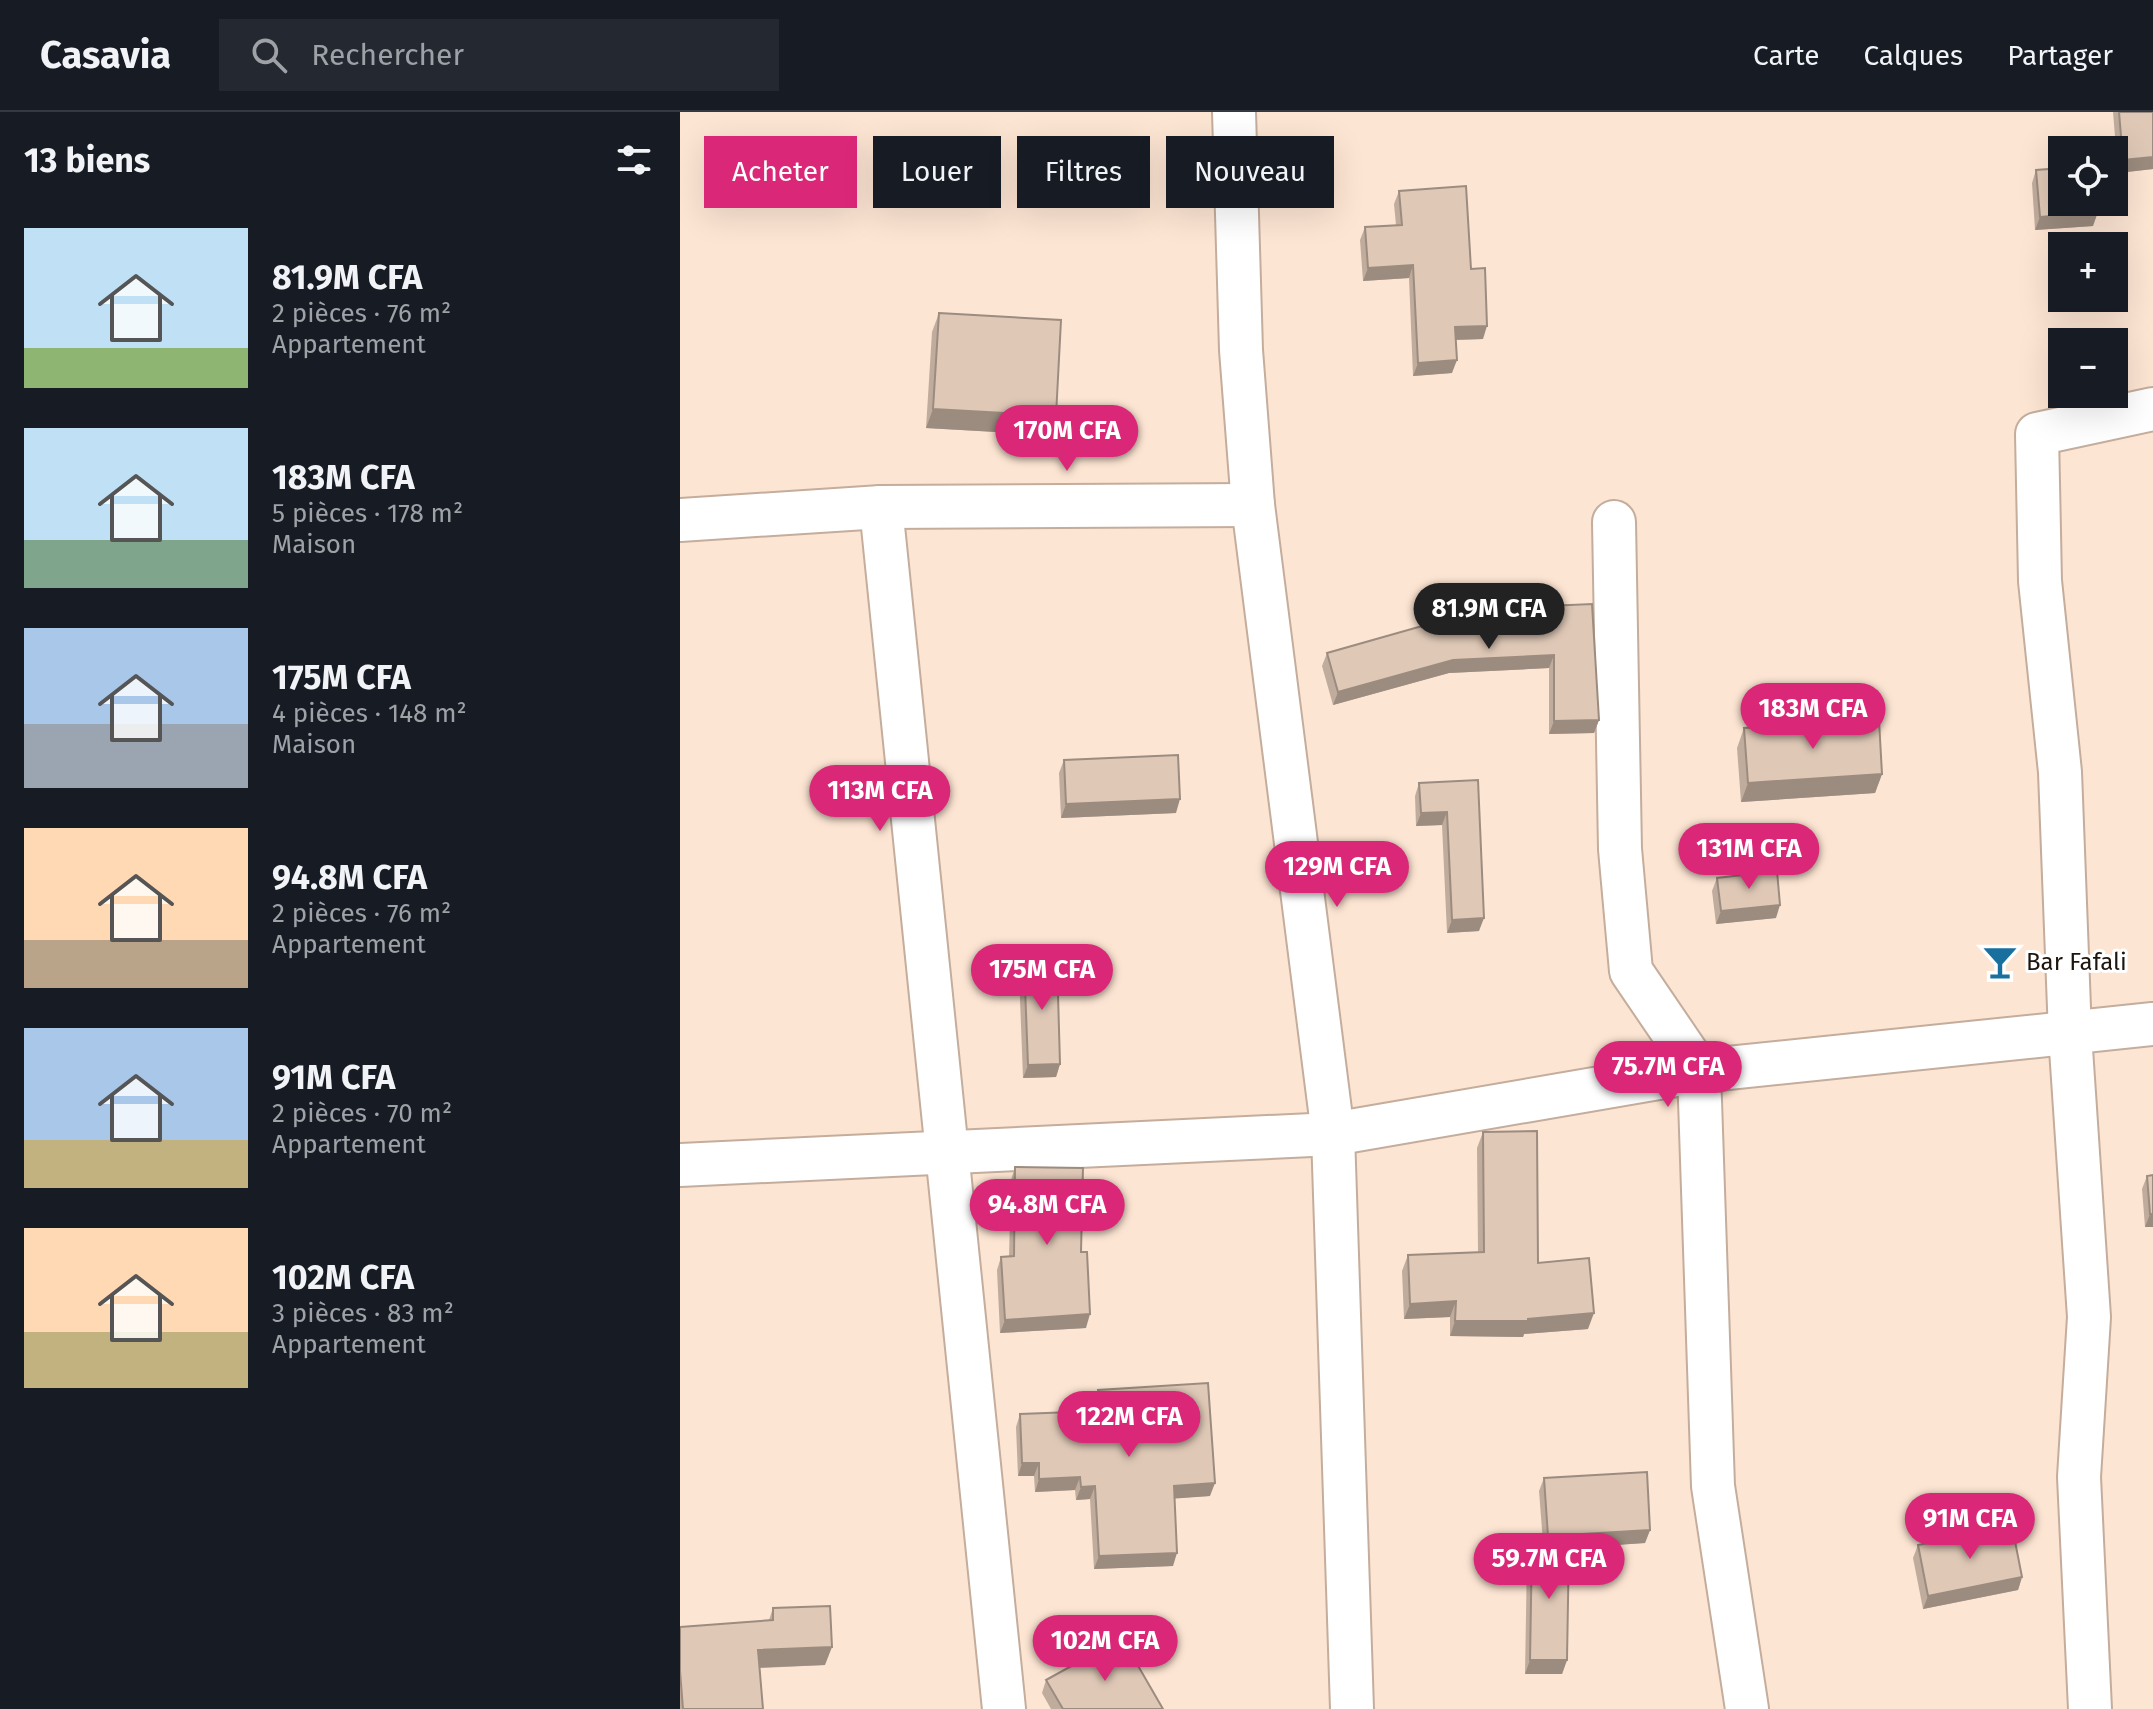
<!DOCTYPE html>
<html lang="fr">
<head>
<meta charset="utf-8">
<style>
	body { margin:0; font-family:"Fira Sans",sans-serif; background:#242831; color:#f1f3f6; height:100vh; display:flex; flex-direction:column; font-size:30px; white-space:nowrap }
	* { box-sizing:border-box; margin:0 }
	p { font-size:26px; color:#9ea1a6 }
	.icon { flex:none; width:44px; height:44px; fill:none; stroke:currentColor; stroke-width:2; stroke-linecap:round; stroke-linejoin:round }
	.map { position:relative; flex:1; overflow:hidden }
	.details { display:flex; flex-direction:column; background:#171b24; width:680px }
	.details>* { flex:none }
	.guide { position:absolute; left:24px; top:24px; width:760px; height:72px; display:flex; gap:16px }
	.controls { position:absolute; left:1368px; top:24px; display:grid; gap:16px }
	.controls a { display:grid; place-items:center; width:80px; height:80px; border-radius:0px; background:#171b24; box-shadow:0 8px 32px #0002; font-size:40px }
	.price { position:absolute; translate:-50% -68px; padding:0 18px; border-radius:28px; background:#db2777; color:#fff; font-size:26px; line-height:52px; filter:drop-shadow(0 2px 4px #0008) }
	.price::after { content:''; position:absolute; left:50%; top:48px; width:24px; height:18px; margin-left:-12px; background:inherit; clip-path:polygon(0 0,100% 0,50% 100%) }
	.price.current { background:#222; color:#fff }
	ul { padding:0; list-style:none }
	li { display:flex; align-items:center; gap:24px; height:200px; padding:0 24px }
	li span { display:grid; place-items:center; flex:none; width:224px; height:160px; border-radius:0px; color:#555 }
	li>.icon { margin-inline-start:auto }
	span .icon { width:96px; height:96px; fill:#fffc; stroke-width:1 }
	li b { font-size:34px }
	h2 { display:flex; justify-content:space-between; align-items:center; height:96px; padding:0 24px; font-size:34px }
	.pill { padding:0 28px; border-radius:0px; background:#171b24; box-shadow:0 8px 32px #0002; font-size:28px; line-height:72px }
	.pill.current { background:#db2777; color:#fff }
	header { display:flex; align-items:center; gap:48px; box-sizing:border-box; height:112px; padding:0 40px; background:#171b24; border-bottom:2px solid #363941 }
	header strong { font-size:38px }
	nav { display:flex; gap:44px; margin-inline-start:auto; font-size:28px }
	.search { width:560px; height:72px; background:#242831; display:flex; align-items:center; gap:20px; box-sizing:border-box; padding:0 28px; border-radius:0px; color:#9ea1a6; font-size:30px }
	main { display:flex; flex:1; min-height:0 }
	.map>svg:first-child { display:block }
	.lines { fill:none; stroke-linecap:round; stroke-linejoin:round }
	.minor-casing { stroke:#c4ad9c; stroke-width:46 }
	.minor { stroke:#fff; stroke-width:42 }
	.wall { fill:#c0ac9d }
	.shaded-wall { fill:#9c8c7f }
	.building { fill:#dfc8b6; stroke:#9c8c7f; stroke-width:2 }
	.labels { text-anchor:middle; stroke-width:6; stroke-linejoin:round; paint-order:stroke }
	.poi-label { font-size:24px; fill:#1d150e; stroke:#fff; text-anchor:start }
</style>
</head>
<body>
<header>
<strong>Casavia</strong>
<div class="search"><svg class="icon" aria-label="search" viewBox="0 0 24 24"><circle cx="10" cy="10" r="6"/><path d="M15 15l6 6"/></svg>Rechercher</div>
<nav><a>Carte</a><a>Calques</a><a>Partager</a></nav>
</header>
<main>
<section class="details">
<h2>13 biens<svg class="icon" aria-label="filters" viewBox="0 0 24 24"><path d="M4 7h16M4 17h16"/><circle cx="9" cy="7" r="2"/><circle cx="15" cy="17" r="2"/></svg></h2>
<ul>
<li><span style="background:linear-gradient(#bfe0f5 75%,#8fb573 0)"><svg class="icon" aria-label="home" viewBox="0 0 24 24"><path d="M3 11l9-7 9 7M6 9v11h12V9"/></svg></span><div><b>81.9M CFA</b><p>2 pièces · 76 m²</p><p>Appartement</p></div></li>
<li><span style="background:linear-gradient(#bfe0f5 70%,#7fa58c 0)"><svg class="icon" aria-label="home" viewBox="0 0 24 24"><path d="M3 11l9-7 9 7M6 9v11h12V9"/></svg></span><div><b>183M CFA</b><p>5 pièces · 178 m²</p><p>Maison</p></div></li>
<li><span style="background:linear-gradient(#a9c7e8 60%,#9aa5b1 0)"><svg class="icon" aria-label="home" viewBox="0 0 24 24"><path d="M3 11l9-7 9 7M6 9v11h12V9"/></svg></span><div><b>175M CFA</b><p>4 pièces · 148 m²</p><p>Maison</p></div></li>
<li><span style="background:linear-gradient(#ffd9b3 70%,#b9a48a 0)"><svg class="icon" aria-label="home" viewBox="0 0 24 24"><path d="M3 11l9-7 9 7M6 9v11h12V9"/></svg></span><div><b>94.8M CFA</b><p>2 pièces · 76 m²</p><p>Appartement</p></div></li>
<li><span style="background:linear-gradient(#a9c7e8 70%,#c2b280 0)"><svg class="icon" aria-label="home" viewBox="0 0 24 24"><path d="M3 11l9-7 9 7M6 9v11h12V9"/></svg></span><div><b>91M CFA</b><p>2 pièces · 70 m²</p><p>Appartement</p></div></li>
<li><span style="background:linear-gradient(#ffd9b3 65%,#c2b280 0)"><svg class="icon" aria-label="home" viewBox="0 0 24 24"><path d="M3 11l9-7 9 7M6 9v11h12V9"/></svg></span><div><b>102M CFA</b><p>3 pièces · 83 m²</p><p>Appartement</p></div></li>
</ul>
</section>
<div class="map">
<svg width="1473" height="1597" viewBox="0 0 1473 1597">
	<rect width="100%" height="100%" fill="#fde5d3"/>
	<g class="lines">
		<g class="minor-casing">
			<g id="minor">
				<path d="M554,0L561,238L573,393L653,1022L672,1597"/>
				<path d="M201,395L324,1597"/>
				<path d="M0,408L201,395L573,393"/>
				<path d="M934,410L940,737L951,859L1019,959L1033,1374L1067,1597"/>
				<path d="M0,1053L653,1022L1019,959L1473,912"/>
				<path d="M1410,1597L1399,1365L1409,1205L1390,922L1380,660L1360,469L1357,322L1473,297"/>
			</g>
		</g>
		<use href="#minor" class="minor"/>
	</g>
	<g class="wall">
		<path d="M1433,0H1473V57L1438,61Z"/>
		<path d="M1356,58L1413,114L1355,118L1352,71Z"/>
		<path d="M719,79L791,157L803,227L776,228L772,261L733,264L729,166L683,169L680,128L685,115L716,113L714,92Z"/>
		<path d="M259,201L369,323L246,316L252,220Z"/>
		<path d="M912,492L919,608L914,621L869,622V556L769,561L653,593L642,554L647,541Z"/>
		<path d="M1064,616L1202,662L1195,681L1061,690L1057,636Z"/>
		<path d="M384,648L496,701L381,706L379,661Z"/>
		<path d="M798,668L799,819L767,821L762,713L736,714L735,684L739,671Z"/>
		<path d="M1037,766L1096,806L1036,812L1032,779Z"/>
		<path d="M344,848L380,952L376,965L343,966L339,861Z"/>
		<path d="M803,1020L858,1151L908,1217L844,1222L843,1225L770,1224V1205L724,1207L722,1159L728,1143L798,1140L797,1036Z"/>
		<path d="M335,1055L401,1140L406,1216L320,1221L317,1158L321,1145H329L331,1068Z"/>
		<path d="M1467,1064L1473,1115H1465L1462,1077Z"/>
		<path d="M418,1278L530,1384L495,1386L493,1454L414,1457L410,1387L396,1388L395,1378L355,1380L354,1364H338L336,1315L340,1302L414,1299L413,1291Z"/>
		<path d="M864,1366L970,1418L965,1431L889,1436L887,1548L882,1562H845L847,1443L852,1430H863L859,1379Z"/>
		<path d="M1238,1433L1342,1465L1338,1478L1243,1497L1233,1446Z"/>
		<path d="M93,1496L145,1553L80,1556L83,1597H0V1515L89,1508Z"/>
		<path d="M366,1568L483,1597H371L362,1581Z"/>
	</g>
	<g class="shaded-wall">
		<path d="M1473,45V57L1438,61L1443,48Z"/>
		<path d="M1418,100L1413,114L1355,118L1360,105Z"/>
		<path d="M733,153L729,166L683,169L688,156Z"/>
		<path d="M807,214L803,227L770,228L775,215Z"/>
		<path d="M777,248L772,261L733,264L738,251Z"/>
		<path d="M253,297L376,304L369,323L246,316Z"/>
		<path d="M874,543L869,556L769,561L653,593L658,580L773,548Z"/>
		<path d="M919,608L914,621L869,622L874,609Z"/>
		<path d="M1202,662L1195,681L1061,690L1068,671Z"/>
		<path d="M500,687L496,701L381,706L386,692Z"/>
		<path d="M767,700L762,713L736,714L741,701Z"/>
		<path d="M1100,793L1096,806L1036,812L1041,799Z"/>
		<path d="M804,806L799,819L767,821L772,808Z"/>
		<path d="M380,952L376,965L343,966L348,953Z"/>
		<path d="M1470,1102H1473V1115H1465Z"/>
		<path d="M776,1189L770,1205L724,1207L730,1192Z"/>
		<path d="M914,1201L908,1217L844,1222L843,1225L770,1224L775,1209L848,1207Z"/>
		<path d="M410,1202L406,1216L320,1221L325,1208Z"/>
		<path d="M342,1351H359L354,1364H338Z"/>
		<path d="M400,1365L395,1378L355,1380L359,1367Z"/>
		<path d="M535,1371L530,1384L489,1387L494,1374Z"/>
		<path d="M415,1374L410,1387L396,1388L401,1375Z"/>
		<path d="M970,1418L965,1431L863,1438L868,1424Z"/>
		<path d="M497,1441L493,1454L414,1457L419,1444Z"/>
		<path d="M1342,1465L1338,1478L1243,1497L1248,1484Z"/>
		<path d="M152,1535L145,1553L72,1556L78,1538Z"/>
		<path d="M850,1548H887L882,1562H845Z"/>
	</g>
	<g class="building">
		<path d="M1439,0H1473V45L1443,48Z"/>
		<path d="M1382,56V90H1417L1418,100L1360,105L1356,58Z"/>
		<path d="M786,74L791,157L805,156L807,214L775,215L777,248L738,251L733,153L688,156L685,115L722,113L719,79Z"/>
		<path d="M259,201L381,208L376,304L253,297Z"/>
		<path d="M912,492L919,608L874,609V543L773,548L658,580L647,541L802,497Z"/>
		<path d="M1199,608L1202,662L1068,671L1064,616Z"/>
		<path d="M498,643L500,687L386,692L384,648Z"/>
		<path d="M798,668L804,806L772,808L767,700L741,701L739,671Z"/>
		<path d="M1097,759L1100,793L1041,799L1037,766Z"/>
		<path d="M344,848H377L380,952L348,953Z"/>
		<path d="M857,1019L858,1151L909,1146L914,1201L848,1207V1209H775L776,1189L730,1192L728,1143L804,1140L803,1020Z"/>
		<path d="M335,1055L403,1056L401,1140H407L410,1202L325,1208L321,1145L334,1144Z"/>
		<path d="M1473,1063V1102H1470L1467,1064Z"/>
		<path d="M528,1271L535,1371L494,1374L497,1441L419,1444L415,1374L401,1375L400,1365L359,1367V1351H342L340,1302L419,1299L418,1278Z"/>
		<path d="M967,1360L970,1418L868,1424L864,1366Z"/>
		<path d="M1332,1414L1342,1465L1248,1484L1238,1433Z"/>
		<path d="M852,1430L889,1431L887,1548H850Z"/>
		<path d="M150,1494L152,1535L78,1538L83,1597H3L0,1559V1515L93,1508V1496Z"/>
		<path d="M442,1526L483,1597H383L366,1568Z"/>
	</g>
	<defs>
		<g id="bar-bare" transform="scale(2.76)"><path d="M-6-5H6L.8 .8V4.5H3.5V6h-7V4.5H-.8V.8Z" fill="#19709f" stroke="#fff" stroke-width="2.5" paint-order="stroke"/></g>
	</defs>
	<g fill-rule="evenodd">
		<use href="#bar-bare" x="1320" y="850"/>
	</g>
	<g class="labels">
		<g class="poi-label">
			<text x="1346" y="858">Bar Fafali</text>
		</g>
	</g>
</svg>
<div class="controls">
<a><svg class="icon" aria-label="locate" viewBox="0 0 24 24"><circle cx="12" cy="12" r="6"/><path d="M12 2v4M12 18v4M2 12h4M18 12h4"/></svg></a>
<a>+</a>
<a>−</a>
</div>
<b class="price" style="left:387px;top:361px">170M CFA</b>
<b class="price current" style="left:809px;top:539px">81.9M CFA</b>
<b class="price" style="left:1133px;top:639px">183M CFA</b>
<b class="price" style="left:200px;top:721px">113M CFA</b>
<b class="price" style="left:1069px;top:779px">131M CFA</b>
<b class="price" style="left:657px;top:797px">129M CFA</b>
<b class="price" style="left:362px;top:900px">175M CFA</b>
<b class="price" style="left:988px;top:997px">75.7M CFA</b>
<b class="price" style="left:367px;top:1135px">94.8M CFA</b>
<b class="price" style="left:449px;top:1347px">122M CFA</b>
<b class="price" style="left:1290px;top:1449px">91M CFA</b>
<b class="price" style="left:869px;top:1489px">59.7M CFA</b>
<b class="price" style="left:425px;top:1571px">102M CFA</b>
<div class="guide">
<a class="pill current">Acheter</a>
<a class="pill">Louer</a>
<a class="pill">Filtres</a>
<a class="pill">Nouveau</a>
</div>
</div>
</main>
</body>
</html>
